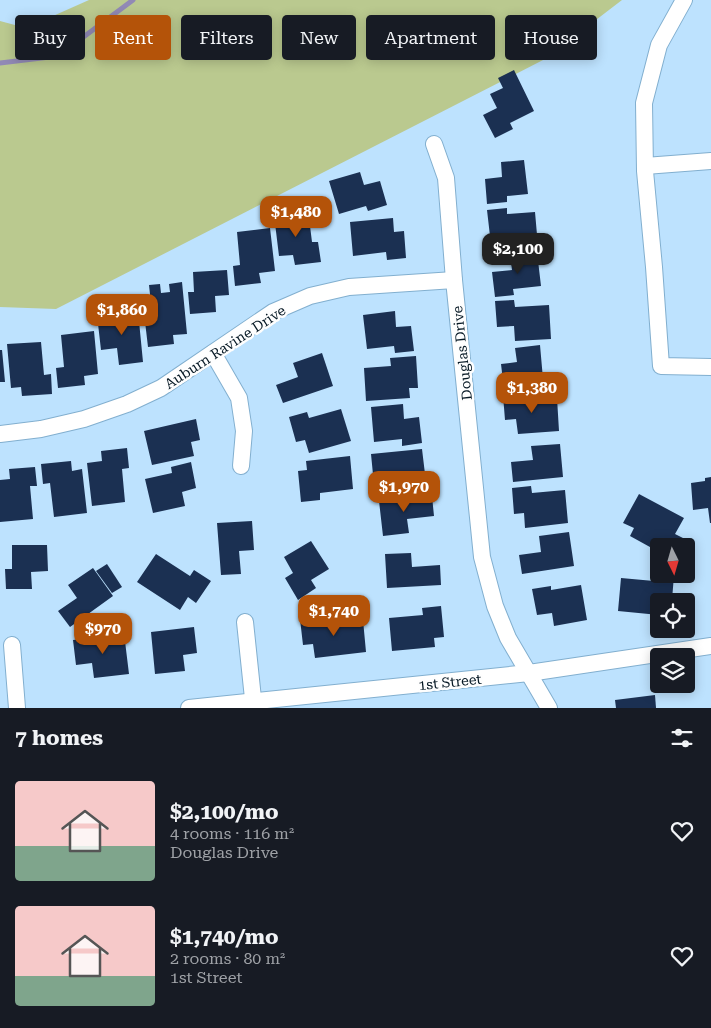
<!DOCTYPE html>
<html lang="en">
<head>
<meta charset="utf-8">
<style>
	body { margin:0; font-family:"Roboto Serif",serif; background:#242831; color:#f1f3f6; height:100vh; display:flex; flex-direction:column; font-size:19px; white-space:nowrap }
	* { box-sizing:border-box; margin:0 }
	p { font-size:16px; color:#9ea1a6 }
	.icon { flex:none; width:28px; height:28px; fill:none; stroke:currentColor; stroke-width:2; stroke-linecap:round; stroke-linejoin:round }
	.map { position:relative; height:708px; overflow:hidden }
	.panel { display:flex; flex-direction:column; background:#171b24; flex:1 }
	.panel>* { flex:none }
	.banner { position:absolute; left:15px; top:15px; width:681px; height:45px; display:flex; gap:10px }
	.needle { width:32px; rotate:175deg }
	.controls { position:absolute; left:650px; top:538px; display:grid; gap:10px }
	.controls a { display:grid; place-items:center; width:45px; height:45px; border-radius:5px; background:#171b24; box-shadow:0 2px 12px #0003; font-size:25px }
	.price { position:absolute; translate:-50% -42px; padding:0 11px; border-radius:10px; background:#b45309; color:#fff; font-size:16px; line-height:32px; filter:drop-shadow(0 1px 2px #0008) }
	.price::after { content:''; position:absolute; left:50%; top:30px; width:15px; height:11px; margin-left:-8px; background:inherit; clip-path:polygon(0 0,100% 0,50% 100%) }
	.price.selected { background:#222; color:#fff }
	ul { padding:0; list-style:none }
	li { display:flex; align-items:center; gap:15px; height:125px; padding:0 15px }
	li span { display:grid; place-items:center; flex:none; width:140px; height:100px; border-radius:5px; color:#555 }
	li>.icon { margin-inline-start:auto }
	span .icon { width:60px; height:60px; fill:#fffc; stroke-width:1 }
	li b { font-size:21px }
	h2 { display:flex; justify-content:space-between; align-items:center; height:60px; padding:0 15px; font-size:21px }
	.chip { padding:0 18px; border-radius:5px; background:#171b24; box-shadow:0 2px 12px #0003; font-size:18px; line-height:45px }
	.chip.selected { background:#b45309; color:#fff }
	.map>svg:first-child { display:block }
	.green { fill:#bac98f }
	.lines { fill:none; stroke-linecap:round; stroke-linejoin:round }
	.stream { stroke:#9189b5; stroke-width:5 }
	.building { fill:#1b3052 }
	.street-casing { stroke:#82afcf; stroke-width:18 }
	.street { stroke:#fff; stroke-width:16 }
	.labels { text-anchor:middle; stroke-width:5; stroke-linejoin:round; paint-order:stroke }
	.street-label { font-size:14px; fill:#061824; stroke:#fefefe }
</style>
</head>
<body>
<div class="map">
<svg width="711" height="708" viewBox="0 0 711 708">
	<rect width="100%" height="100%" fill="#bde2fe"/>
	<path class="green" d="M89,0H622L545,59L56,309L0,307V21L26,28Z"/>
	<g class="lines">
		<path class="stream" d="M0,63L58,56L133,0"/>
	</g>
	<g class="building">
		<path d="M514,70L534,111L510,123L513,129L495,138L483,115L497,108L490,94L503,88L498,78Z"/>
		<path d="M524,160L528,194L507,196V202L487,204L485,179L502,177L501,162Z"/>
		<path d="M360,172L364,185L380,181L387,205L368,211L366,206L339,214L329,181Z"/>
		<path d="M507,208V214L535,212L538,246L505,249L504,235L490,236L487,210Z"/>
		<path d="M308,210L312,242H318L321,262L295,265L293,255L279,256L274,215Z"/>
		<path d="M393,218L394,232L404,231L406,258L387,260L386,252L353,256L350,222Z"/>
		<path d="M270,228L275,271L259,273L261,283L235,286L233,266L240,265L237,232Z"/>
		<path d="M537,252L541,286L513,289L514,295L495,297L492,272L512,270L510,254Z"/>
		<path d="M227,270L229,295L215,296L216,312L190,314L188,292H194L193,272Z"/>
		<path d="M182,282L187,334L173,335L174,344L148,347L144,313H152L149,285L160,284L161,293L170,292L169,284Z"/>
		<path d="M514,300L515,307L549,305L551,339L515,341L514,326L497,327L495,301Z"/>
		<path d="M138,311L143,362L119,365L117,348L101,350L97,315Z"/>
		<path d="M395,311L396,327L411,326L414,351L395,353L394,346L367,349L363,315Z"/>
		<path d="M94,331L98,374L84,376L85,385L58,388L56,368L64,367L61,335Z"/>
		<path d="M41,342L44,375L51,374L52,394L22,396L21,387L11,388L7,344Z"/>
		<path d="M540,345L543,379L523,381L524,387L504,389L501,364L517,362L515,348Z"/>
		<path d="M0,350H2L5,382H0Z"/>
		<path d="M322,353L333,386L283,403L276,385L298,377L293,363Z"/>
		<path d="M416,356L418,388H409L410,398L366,401L364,368L391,366L390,358Z"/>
		<path d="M523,393L524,400L557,398L559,431L518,434L516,419L505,420L503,395Z"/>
		<path d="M403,404L404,419L419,417L422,443L402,446V439L374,442L371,407Z"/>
		<path d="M341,409L351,441L309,453L305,440L296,442L289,417L307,412L309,418Z"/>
		<path d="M196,419L200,440L191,442L194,456L152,465L144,431Z"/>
		<path d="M560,444L563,477L513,482L511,462L533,460L531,446Z"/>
		<path d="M127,448L129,468L122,469L125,502L92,506L87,463L102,461L101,451Z"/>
		<path d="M422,449L425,474L409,476L411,491L375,495L371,454Z"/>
		<path d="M350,456L353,489L320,493V500L301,502L298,471L307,470L306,461Z"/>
		<path d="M71,461L72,471L82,469L87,513L54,517L50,483L43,484L41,464Z"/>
		<path d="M191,462L196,488L182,492L185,506L153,513L145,479L172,473L171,467Z"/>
		<path d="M35,467L37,486H30L33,519L0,522V480L10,479L9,469Z"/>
		<path d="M711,477V523H710L708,508L693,510L691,483L705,481V478Z"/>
		<path d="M531,486L532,493L565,490L568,523L525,528L524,513L514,514L512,488Z"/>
		<path d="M639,494L684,518L675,534L687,540L684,546H659V552L630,536L634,528L623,523Z"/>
		<path d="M432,496L434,516L407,519L409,533L383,536L379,501Z"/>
		<path d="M252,521L254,550L239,551L241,574L221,575L217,523Z"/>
		<path d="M569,532L574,566L522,574L519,555L541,552L539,536Z"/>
		<path d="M311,541L329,569L311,580L316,588L298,600L285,578L293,573L284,557Z"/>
		<path d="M12,545H47L48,571L31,572L32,589H6L5,569H12Z"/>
		<path d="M411,553L412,567L440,565L441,585L387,588L385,554Z"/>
		<path d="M156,554L190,576L194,570L211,581L196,603L188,597L180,610L137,582Z"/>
		<path d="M107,564L122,587L112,593L96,571Z"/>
		<path d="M93,568L113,596L70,627L58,611L77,598L68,585Z"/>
		<path d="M655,573L674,575L672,600L662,599V601H659V615L618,611L621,578L654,581Z"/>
		<path d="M581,585L587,620L554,626L552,613L537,615L532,589L551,586V590Z"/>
		<path d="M441,606L444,637L434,638L435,647L392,651L389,618L423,615L422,608Z"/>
		<path d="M320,617L321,624L363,620L366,652L315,658L313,644L303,645L300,619Z"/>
		<path d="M194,627L197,653L183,655L185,671L155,674L151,632Z"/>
		<path d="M124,633L129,674L94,678L92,663L76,665L73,640Z"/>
		<path d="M655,695L656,708H616L615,700Z"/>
	</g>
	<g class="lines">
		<g class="street-casing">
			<g id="street">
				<path d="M684,0L659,45L644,103L645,171L654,267L661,366L711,367"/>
				<path d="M434,144L446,178L454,280L482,557L495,606L508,638L549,708"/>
				<path d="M645,166L711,161"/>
				<path d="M213,353L239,398L244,431L241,466"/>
				<path d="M0,434L41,429L84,419L127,404L161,388L273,312L310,296L349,287L454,280"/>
				<path d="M245,622L254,708"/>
				<path d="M12,645L17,708"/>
				<path d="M189,708L529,673L711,646"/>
			</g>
		</g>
		<use href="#street" class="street"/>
	</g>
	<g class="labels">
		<g class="street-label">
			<text transform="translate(225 347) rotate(-33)" y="5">Auburn Ravine Drive</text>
			<text transform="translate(462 353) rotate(-96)" y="5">Douglas Drive</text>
			<text transform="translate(450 682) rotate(-6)" y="5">1st Street</text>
		</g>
	</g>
</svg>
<div class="controls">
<a><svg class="needle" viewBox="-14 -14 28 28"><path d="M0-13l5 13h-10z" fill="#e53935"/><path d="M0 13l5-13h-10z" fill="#9ea1a6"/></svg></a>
<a><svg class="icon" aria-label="locate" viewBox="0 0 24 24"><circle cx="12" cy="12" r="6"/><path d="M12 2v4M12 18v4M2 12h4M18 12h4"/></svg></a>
<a><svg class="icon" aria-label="layers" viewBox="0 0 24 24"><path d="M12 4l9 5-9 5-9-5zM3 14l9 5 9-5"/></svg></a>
</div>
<b class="price" style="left:296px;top:238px">$1,480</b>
<b class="price selected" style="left:518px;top:275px">$2,100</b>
<b class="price" style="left:122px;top:336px">$1,860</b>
<b class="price" style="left:532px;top:414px">$1,380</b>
<b class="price" style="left:404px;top:513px">$1,970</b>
<b class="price" style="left:334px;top:637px">$1,740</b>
<b class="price" style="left:103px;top:655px">$970</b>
<div class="banner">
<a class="chip">Buy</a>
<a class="chip selected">Rent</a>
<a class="chip">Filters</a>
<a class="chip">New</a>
<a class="chip">Apartment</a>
<a class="chip">House</a>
</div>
</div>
<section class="panel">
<h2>7 homes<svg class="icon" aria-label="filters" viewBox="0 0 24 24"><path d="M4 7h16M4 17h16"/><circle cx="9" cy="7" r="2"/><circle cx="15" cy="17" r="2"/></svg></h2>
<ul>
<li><span style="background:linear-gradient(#f6c9c9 65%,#7fa58c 0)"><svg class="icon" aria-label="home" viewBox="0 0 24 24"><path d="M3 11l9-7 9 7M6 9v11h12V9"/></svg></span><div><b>$2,100/mo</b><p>4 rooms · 116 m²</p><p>Douglas Drive</p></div><svg class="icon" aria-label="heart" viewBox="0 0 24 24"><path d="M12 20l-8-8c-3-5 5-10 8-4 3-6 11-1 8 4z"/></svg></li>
<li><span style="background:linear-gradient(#f6c9c9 70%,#7fa58c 0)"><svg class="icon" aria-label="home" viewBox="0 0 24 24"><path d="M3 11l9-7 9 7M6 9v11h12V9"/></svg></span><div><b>$1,740/mo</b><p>2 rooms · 80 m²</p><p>1st Street</p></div><svg class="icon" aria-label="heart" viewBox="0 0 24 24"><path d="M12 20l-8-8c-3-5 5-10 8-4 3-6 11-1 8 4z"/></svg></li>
</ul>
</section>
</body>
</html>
